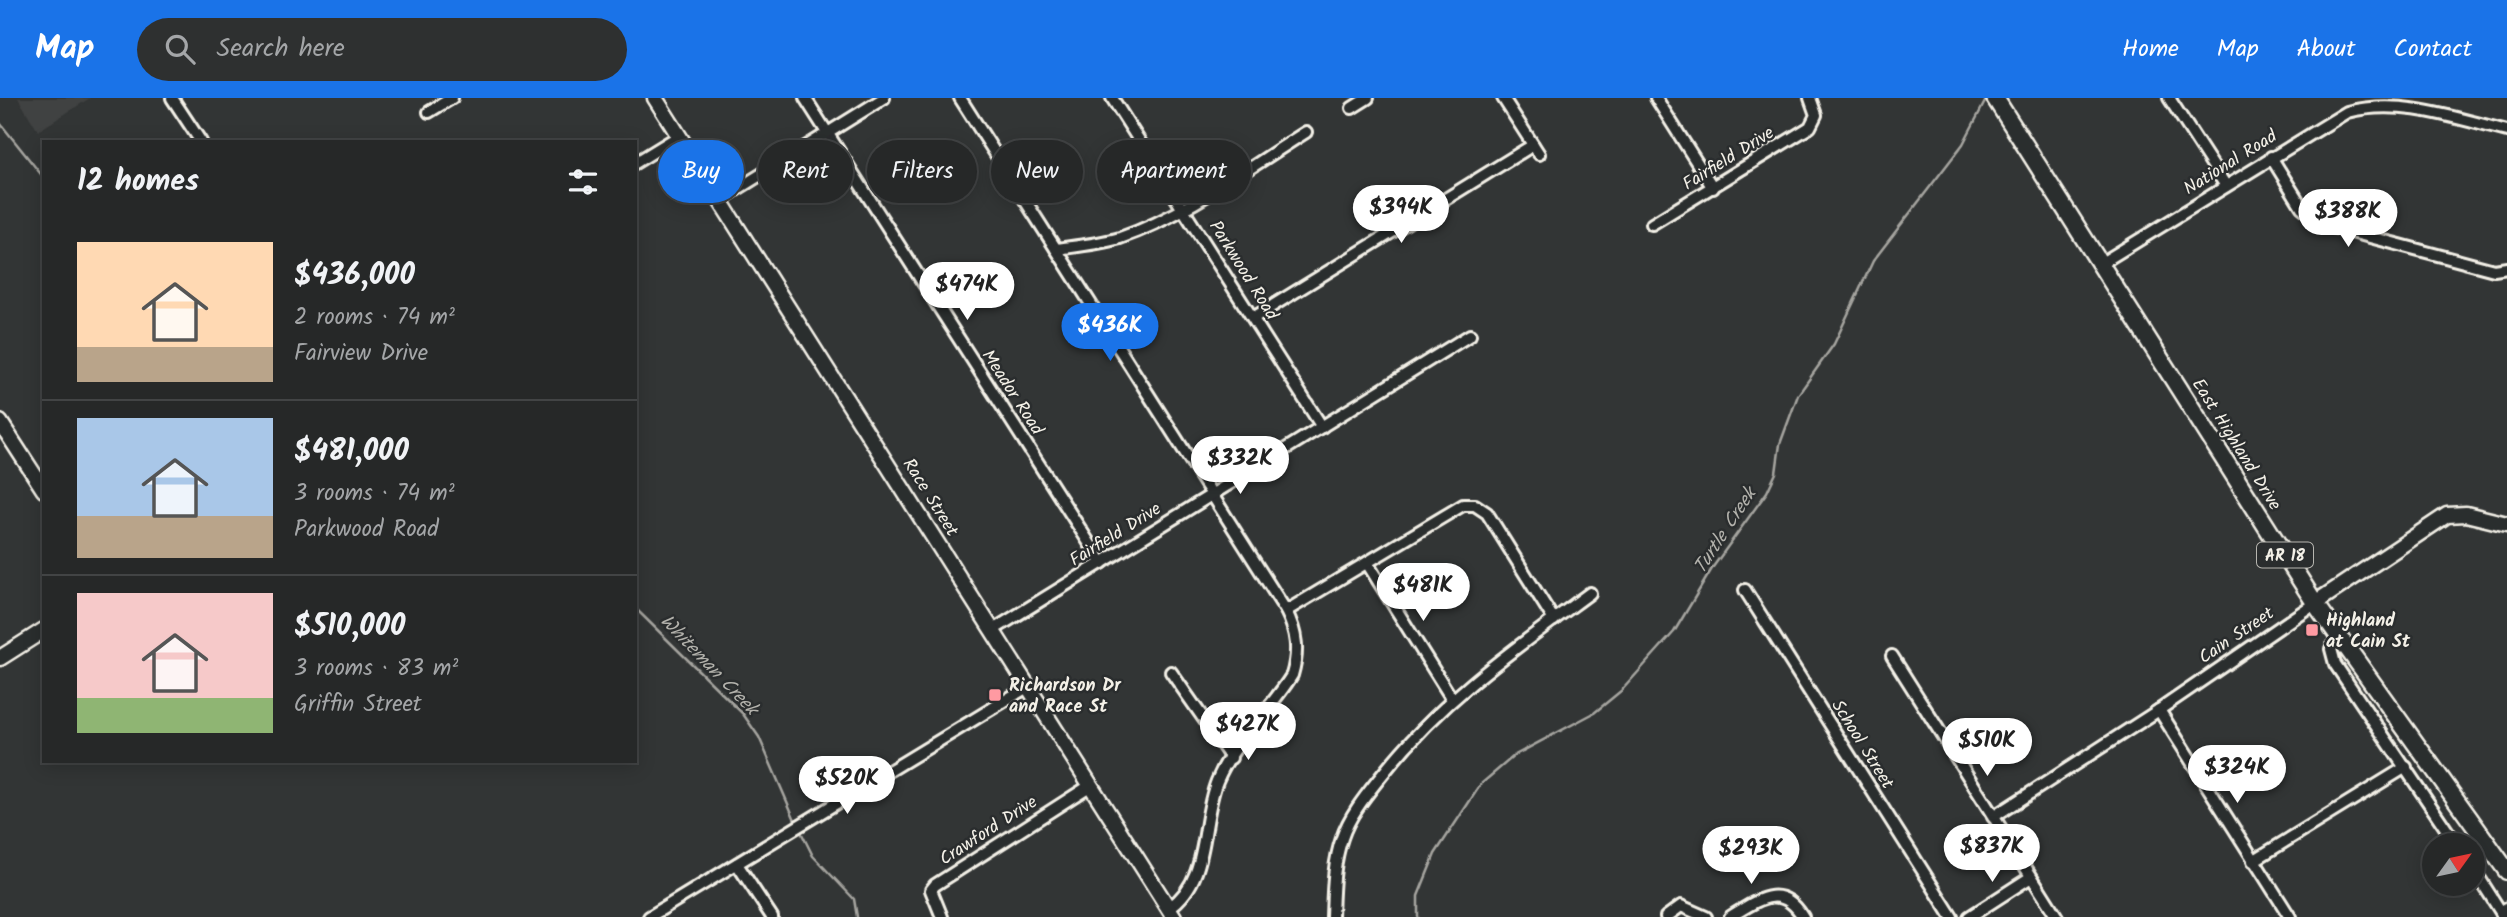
<!DOCTYPE html>
<html lang="en">
<head>
<meta charset="utf-8">
<style>
	body { margin:0; font-family:Kalam,sans-serif; background:#2e3030; color:#f1f3f6; height:100vh; display:flex; flex-direction:column; font-size:26px; white-space:nowrap }
	* { box-sizing:border-box; margin:0 }
	p { font-size:23px; color:#a4a6a8 }
	.icon { flex:none; width:38px; height:38px; fill:none; stroke:currentColor; stroke-width:2; stroke-linecap:round; stroke-linejoin:round }
	.map { position:relative; flex:1; overflow:hidden }
	.side { position:absolute; left:42px; top:42px; width:595px; height:623px; display:flex; flex-direction:column; background:#262828; border-radius:0px; box-shadow:0 4px 18px #0003,0 0 0 2px #424445 }
	.side>* { flex:none }
	.guide { position:absolute; left:658px; top:42px; width:665px; height:63px; display:flex; gap:14px }
	.needle { width:46px; rotate:57deg }
	.fabs { position:absolute; left:2422px; top:735px; display:grid; gap:14px }
	.fabs a { display:grid; place-items:center; width:63px; height:63px; border-radius:50%; background:#262828; box-shadow:0 4px 18px #0003,0 0 0 2px #424445; font-size:35px }
	.price { position:absolute; translate:-50% -60px; padding:0 16px; border-radius:24px; background:#fff; color:#222; font-size:23px; line-height:46px; filter:drop-shadow(0 2px 4px #0008) }
	.price::after { content:''; position:absolute; left:50%; top:42px; width:21px; height:16px; margin-left:-10px; background:inherit; clip-path:polygon(0 0,100% 0,50% 100%) }
	.price.active { background:#1a73e8; color:#fff }
	ul { padding:0; list-style:none }
	li { display:flex; align-items:center; gap:21px; height:175px; padding:0 35px }
	li+li { border-top:2px solid #424445 }
	li span { display:grid; place-items:center; flex:none; width:196px; height:140px; border-radius:0px; color:#555 }
	li>.icon { margin-inline-start:auto }
	span .icon { width:84px; height:84px; fill:#fffc; stroke-width:1 }
	li b { font-size:30px }
	h2 { display:flex; justify-content:space-between; align-items:center; height:84px; padding:0 35px; font-size:30px }
	.chip { padding:0 24px; border-radius:32px; background:#262828; box-shadow:0 4px 18px #0003,0 0 0 2px #424445; font-size:24px; line-height:63px }
	.chip.active { background:#1a73e8; color:#fff }
	header { display:flex; align-items:center; gap:42px; box-sizing:border-box; height:98px; padding:0 35px; background:#1a73e8; color:#fff }
	header strong { font-size:33px }
	nav { display:flex; gap:38px; margin-inline-start:auto; font-size:24px }
	.search { width:490px; height:63px; background:#2e3030; display:flex; align-items:center; gap:18px; box-sizing:border-box; padding:0 24px; border-radius:38px; color:#a4a6a8; font-size:26px }
	.map>svg:first-child { display:block }
	.built { fill:#404242 }
	.lines { fill:none; stroke-linecap:round; stroke-linejoin:round }
	.stream { stroke:#a6a5a0; stroke-width:2.5 }
	.street-casing { stroke:#f4f1e8; stroke-width:16 }
	.secondary-casing { stroke:#f4f1e8; stroke-width:19 }
	.primary-casing { stroke:#f4f1e8; stroke-width:21 }
	.street { stroke:#2a2d2e; stroke-width:10 }
	.secondary { stroke:#2a2d2e; stroke-width:14 }
	.primary { stroke:#2a2d2e; stroke-width:16 }
	.poi-dot { fill:#ff9aa2; stroke:#2a2d2e; stroke-width:2.5 }
	.labels { text-anchor:middle; stroke-width:5; stroke-linejoin:round; paint-order:stroke }
	.shield { fill:#2a2d2e; stroke:#b7b6b0; stroke-width:2 }
	.shield-label { font-size:16px; font-weight:bold; fill:#f4f1e8 }
	.street-label { font-size:18px; fill:#f4f1e8; stroke:#2a2d2e }
	.poi-label { font-size:18px; font-weight:bold; fill:#f4f1e8; stroke:#2a2d2e; text-anchor:start }
	.water-label { font-size:19px; font-style:italic; fill:#b3b2ac; stroke:#2a2d2e }
</style>
</head>
<body>
<header>
<strong>Map</strong>
<div class="search"><svg class="icon" aria-label="search" viewBox="0 0 24 24"><circle cx="10" cy="10" r="6"/><path d="M15 15l6 6"/></svg>Search here</div>
<nav><a>Home</a><a>Map</a><a>About</a><a>Contact</a></nav>
</header>
<div class="map">
<svg width="2507" height="819" viewBox="0 0 2507 819">
	<rect width="100%" height="100%" fill="#323535"/>
	<filter id="ink" filterUnits="userSpaceOnUse"><feTurbulence type="fractalNoise" baseFrequency=".0143" numOctaves="2"/><feDisplacementMap in="SourceGraphic" scale="14" xChannelSelector="R" yChannelSelector="G"/><feConvolveMatrix kernelMatrix="1 2 1 2 8 2 1 2 1" color-interpolation-filters="sRGB"/></filter>
	<g filter="url(#ink)">
		<path class="built" d="M18,0H90L38,33Z"/>
		<g class="lines">
			<g class="stream">
				<path d="M0,25L44,80"/>
				<path d="M635,510L743,616L759,639L795,722"/>
				<path d="M802,736L813,758L854,801L857,819"/>
				<path d="M1418,819V798L1435,756L1481,686L1515,657L1594,615L1622,592L1674,534L1713,469L1767,394L1776,375L1780,346L1798,297L1834,246L1873,163L1963,46L1987,0"/>
			</g>
			<g class="street-casing">
				<g id="street">
					<path d="M172,0L201,44"/>
					<path d="M805,0L1102,465"/>
					<path d="M960,0L1286,513C1297,535 1299,553 1292,577C1270,613 1233,644 1217,683C1200,725 1211,781 1169,810"/>
					<path d="M1112,0L1322,329"/>
					<path d="M1503,0L1539,56"/>
					<path d="M1656,0L1713,90"/>
					<path d="M2169,0L2226,88"/>
					<path d="M1352,10L1368,0"/>
					<path d="M429,14L452,0"/>
					<path d="M2271,59L2302,109L2325,127L2494,172L2507,170"/>
					<path d="M635,65L679,38"/>
					<path d="M720,102L884,0"/>
					<path d="M1652,126L1810,29L1816,17L1810,0"/>
					<path d="M1056,151C1078,148 1099,146 1120,140C1186,117 1247,71 1306,34"/>
					<path d="M2100,166L2347,14C2400,0 2455,20 2507,33"/>
					<path d="M1253,220L1533,47"/>
					<path d="M1367,465L1452,601"/>
					<path d="M1745,492L1952,819"/>
					<path d="M1286,513L1463,407H1475L1487,415L1554,522"/>
					<path d="M993,532L1470,237"/>
					<path d="M2339,537L2331,551L2335,566L2457,747"/>
					<path d="M1892,558L2057,819"/>
					<path d="M1171,574L1231,660"/>
					<path d="M2159,612L2290,819"/>
					<path d="M1993,719L2159,612L2315,505"/>
					<path d="M2253,763L2406,669"/>
					<path d="M737,766L772,819"/>
					<path d="M2473,770L2504,819"/>
					<path d="M649,819L1029,588"/>
					<path d="M942,819L931,792L935,787L1091,687"/>
					<path d="M1332,819C1333,792 1333,766 1342,740C1350,716 1367,696 1382,677C1441,602 1514,551 1590,495"/>
					<path d="M1666,819L1681,808L1706,819"/>
					<path d="M1730,819C1758,802 1781,783 1803,819"/>
					<path d="M1969,819L2031,779"/>
				</g>
			</g>
			<g class="secondary-casing">
				<g id="secondary">
					<path d="M655,0L1174,819"/>
					<path d="M0,324L44,392"/>
					<path d="M2315,505L2447,417L2466,416L2507,426"/>
					<path d="M0,560L44,532"/>
					<path d="M2504,819L2507,812"/>
				</g>
			</g>
			<g class="primary-casing">
				<path id="primary" d="M1995,0L2315,505L2507,773"/>
			</g>
			<use href="#street" class="street"/>
			<use href="#secondary" class="secondary"/>
			<use href="#primary" class="primary"/>
		</g>
	</g>
	<g class="poi-dot">
		<rect x="2305" y="525" width="14" height="14" rx="3.5"/>
		<rect x="988" y="590" width="14" height="14" rx="3.5"/>
	</g>
	<g class="labels">
		<rect class="shield" x="2257" y="444.5" width="56" height="25" rx="5"/>
		<g class="shield-label">
			<text x="2285" y="463">AR 18</text>
		</g>
		<g class="street-label">
			<text transform="translate(1728 60) rotate(-32)" y="6">Fairfield Drive</text>
			<text transform="translate(2230 64) rotate(-32)" y="6">National Road</text>
			<text transform="translate(1244 172) rotate(58)" y="6">Parkwood Road</text>
			<text transform="translate(1013 294) rotate(57)" y="6">Meador Road</text>
			<text transform="translate(2237 346) rotate(58)" y="6">East Highland Drive</text>
			<text transform="translate(931 399) rotate(58)" y="6">Race Street</text>
			<text transform="translate(1115 436) rotate(-32)" y="6">Fairfield Drive</text>
			<text transform="translate(2236 537) rotate(-34)" y="6">Cain Street</text>
			<text transform="translate(1863 646) rotate(58)" y="6">School Street</text>
			<text transform="translate(988 732) rotate(-33)" y="6">Crawford Drive</text>
		</g>
		<g class="poi-label">
			<text x="2326" y="528">Highland<tspan x="2326" dy="21">at Cain St</tspan></text>
			<text x="1009" y="593">Richardson Dr<tspan x="1009" dy="21">and Race St</tspan></text>
		</g>
		<g class="water-label">
			<text transform="translate(1724 432) rotate(-57)" y="7">Turtle Creek</text>
			<text transform="translate(710 566) rotate(46)" y="7">Whiteman Creek</text>
		</g>
	</g>
</svg>
<div class="fabs">
<a><svg class="needle" viewBox="-14 -14 28 28"><path d="M0-13l5 13h-10z" fill="#e53935"/><path d="M0 13l5-13h-10z" fill="#a4a6a8"/></svg></a>
</div>
<b class="price" style="left:1401px;top:147px">$394K</b>
<b class="price" style="left:2348px;top:151px">$388K</b>
<b class="price" style="left:967px;top:224px">$474K</b>
<b class="price active" style="left:1110px;top:265px">$436K</b>
<b class="price" style="left:1240px;top:398px">$332K</b>
<b class="price" style="left:1423px;top:525px">$481K</b>
<b class="price" style="left:1248px;top:664px">$427K</b>
<b class="price" style="left:1987px;top:680px">$510K</b>
<b class="price" style="left:2237px;top:707px">$324K</b>
<b class="price" style="left:847px;top:718px">$520K</b>
<b class="price" style="left:1992px;top:786px">$837K</b>
<b class="price" style="left:1751px;top:788px">$293K</b>
<div class="guide">
<a class="chip active">Buy</a>
<a class="chip">Rent</a>
<a class="chip">Filters</a>
<a class="chip">New</a>
<a class="chip">Apartment</a>
</div>
<section class="side">
<h2>12 homes<svg class="icon" aria-label="filters" viewBox="0 0 24 24"><path d="M4 7h16M4 17h16"/><circle cx="9" cy="7" r="2"/><circle cx="15" cy="17" r="2"/></svg></h2>
<ul>
<li><span style="background:linear-gradient(#ffd9b3 75%,#b9a48a 0)"><svg class="icon" aria-label="home" viewBox="0 0 24 24"><path d="M3 11l9-7 9 7M6 9v11h12V9"/></svg></span><div><b>$436,000</b><p>2 rooms · 74 m²</p><p>Fairview Drive</p></div></li>
<li><span style="background:linear-gradient(#a9c7e8 70%,#b9a48a 0)"><svg class="icon" aria-label="home" viewBox="0 0 24 24"><path d="M3 11l9-7 9 7M6 9v11h12V9"/></svg></span><div><b>$481,000</b><p>3 rooms · 74 m²</p><p>Parkwood Road</p></div></li>
<li><span style="background:linear-gradient(#f6c9c9 75%,#8fb573 0)"><svg class="icon" aria-label="home" viewBox="0 0 24 24"><path d="M3 11l9-7 9 7M6 9v11h12V9"/></svg></span><div><b>$510,000</b><p>3 rooms · 83 m²</p><p>Griffin Street</p></div></li>
</ul>
</section>
</div>
</body>
</html>
